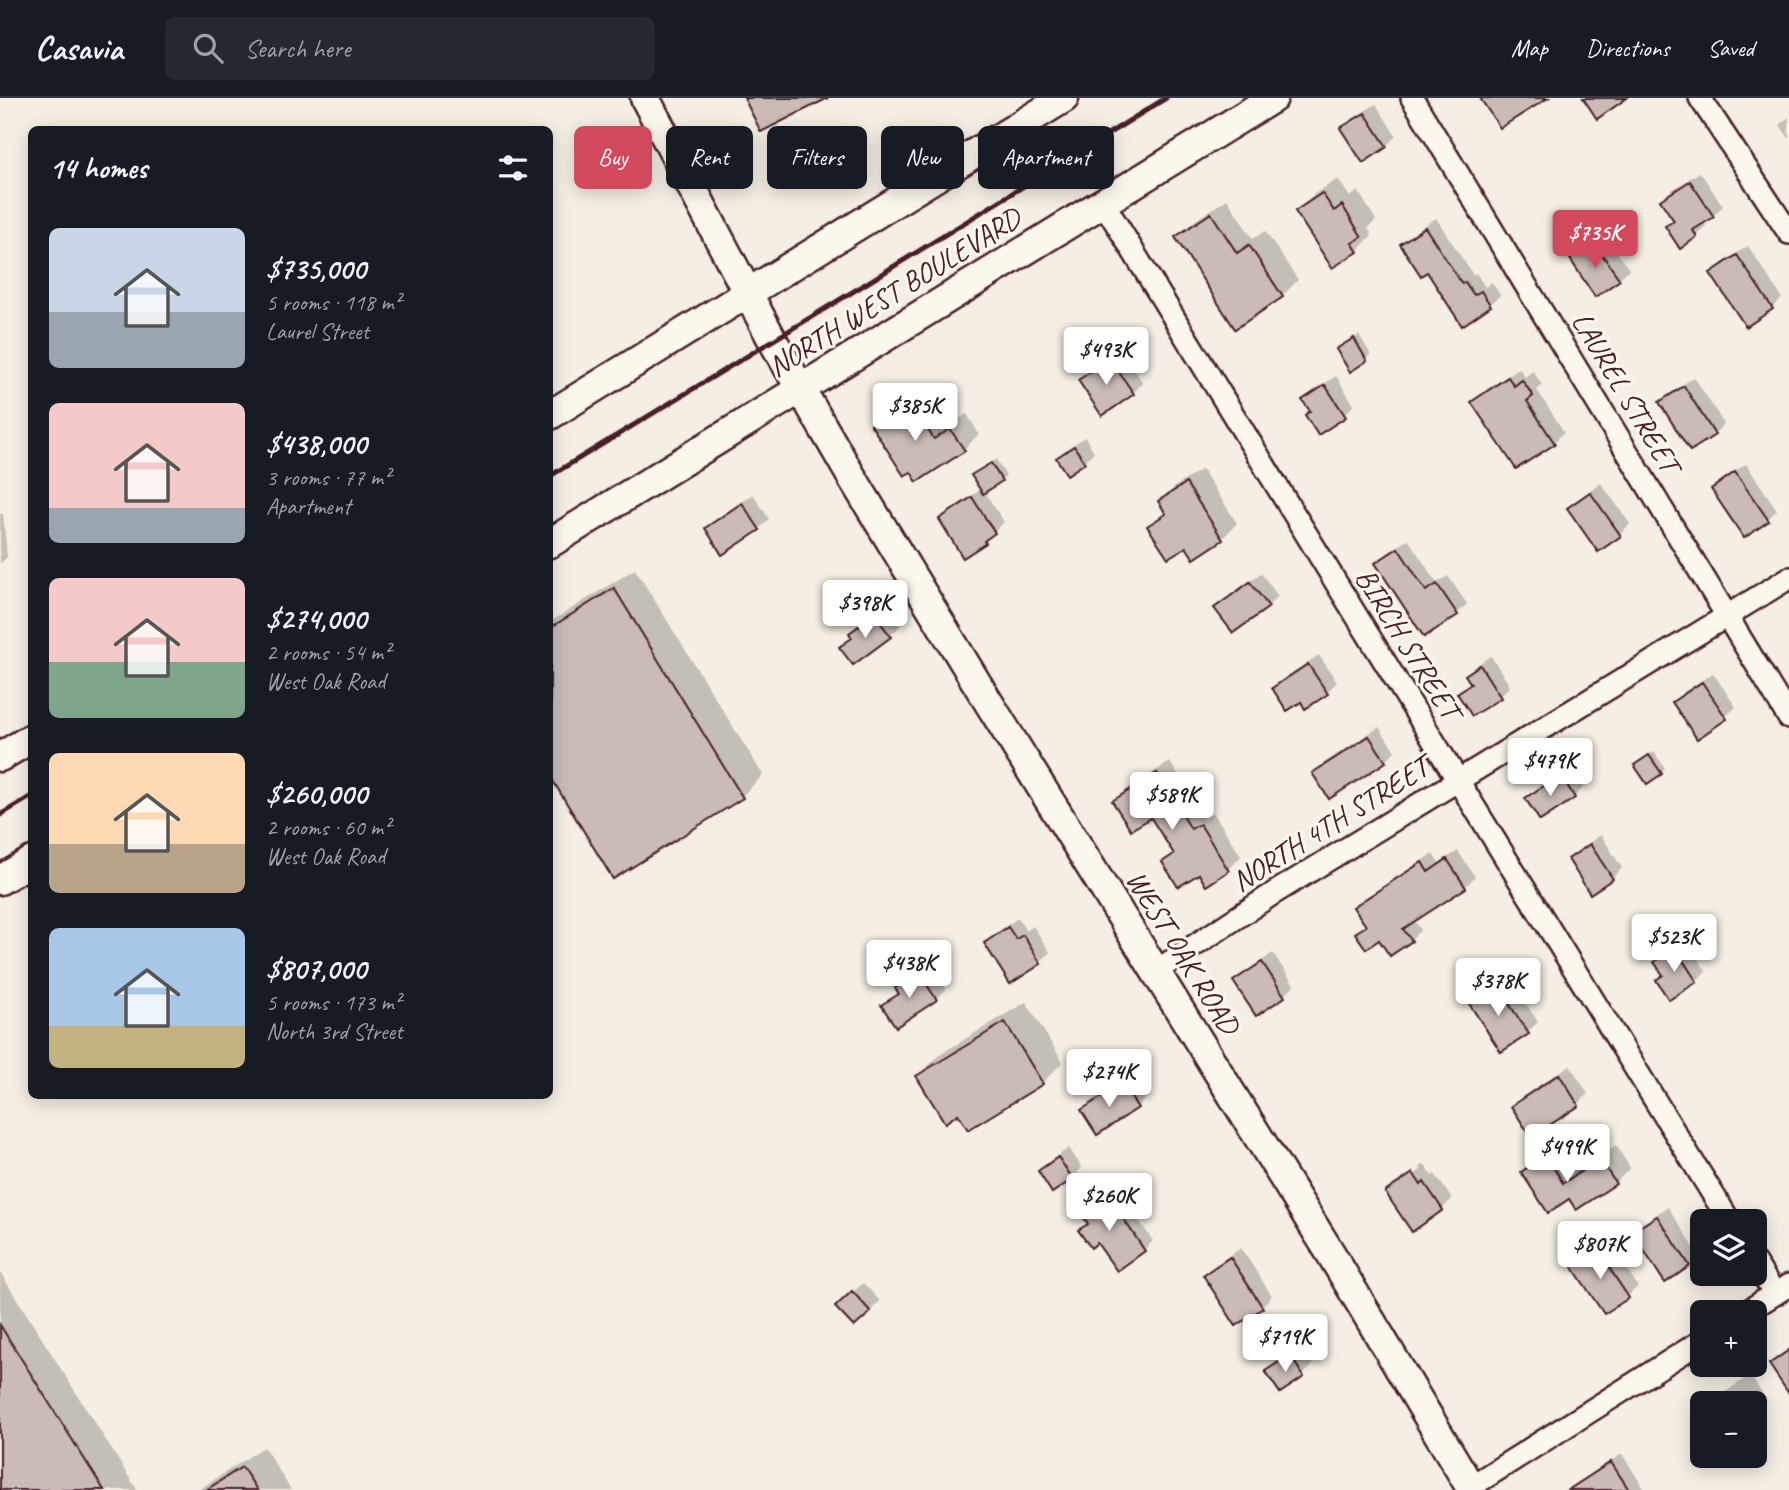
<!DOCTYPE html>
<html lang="en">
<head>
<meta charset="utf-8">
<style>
	body { margin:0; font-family:Caveat,sans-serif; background:#242831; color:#f1f3f6; height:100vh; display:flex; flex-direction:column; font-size:26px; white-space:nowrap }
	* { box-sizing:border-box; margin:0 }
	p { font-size:23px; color:#9ea1a6 }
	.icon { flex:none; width:38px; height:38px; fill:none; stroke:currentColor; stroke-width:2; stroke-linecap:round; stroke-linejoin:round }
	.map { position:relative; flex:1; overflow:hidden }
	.side { position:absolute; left:28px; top:28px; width:525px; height:973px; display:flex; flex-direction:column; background:#171b24; border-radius:10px; box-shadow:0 4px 18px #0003 }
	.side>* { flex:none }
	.guide { position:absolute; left:574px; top:28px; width:665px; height:63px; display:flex; gap:14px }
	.fabs { position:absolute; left:1690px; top:1111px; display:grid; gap:14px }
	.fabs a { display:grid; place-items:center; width:77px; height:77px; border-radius:10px; background:#171b24; box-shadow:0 4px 18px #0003; font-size:35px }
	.price { position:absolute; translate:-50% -60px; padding:0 16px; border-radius:7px; background:#fff; color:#222; font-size:23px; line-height:46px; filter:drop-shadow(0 2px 4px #0008) }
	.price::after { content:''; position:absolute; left:50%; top:42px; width:21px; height:16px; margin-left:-10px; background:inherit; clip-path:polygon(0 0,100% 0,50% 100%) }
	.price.on { background:#d1495b; color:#fff }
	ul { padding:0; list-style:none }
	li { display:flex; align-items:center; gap:21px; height:175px; padding:0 21px }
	li span { display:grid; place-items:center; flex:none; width:196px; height:140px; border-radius:10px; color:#555 }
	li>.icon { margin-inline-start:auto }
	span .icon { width:84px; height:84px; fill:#fffc; stroke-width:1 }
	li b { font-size:30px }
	h2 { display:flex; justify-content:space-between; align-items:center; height:84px; padding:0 21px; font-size:30px }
	.chip { padding:0 24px; border-radius:10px; background:#171b24; box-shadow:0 4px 18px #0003; font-size:24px; line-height:63px }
	.chip.on { background:#d1495b; color:#fff }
	header { display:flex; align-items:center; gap:42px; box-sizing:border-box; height:98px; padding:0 35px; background:#171b24; border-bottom:2px solid #363941 }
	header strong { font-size:33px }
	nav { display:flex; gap:38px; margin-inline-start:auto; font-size:24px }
	.search { width:490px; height:63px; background:#242831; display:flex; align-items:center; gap:18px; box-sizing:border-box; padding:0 24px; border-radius:10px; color:#9ea1a6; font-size:26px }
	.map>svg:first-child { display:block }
	.shadow { fill:#0003 }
	.building { fill:#cabbb6; stroke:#4a1f2b; stroke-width:2 }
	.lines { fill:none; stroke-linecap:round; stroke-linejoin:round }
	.street-casing { stroke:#4a1f2b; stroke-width:26 }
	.secondary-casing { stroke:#4a1f2b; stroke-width:33 }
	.street { stroke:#fbf7ec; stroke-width:21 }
	.secondary { stroke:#fbf7ec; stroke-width:28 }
	.rail { stroke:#4a1f2b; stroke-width:5 }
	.labels { text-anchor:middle; stroke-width:6; stroke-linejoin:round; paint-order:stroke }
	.street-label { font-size:30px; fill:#4a1f2b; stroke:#fbf7ec }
</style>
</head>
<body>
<header>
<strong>Casavia</strong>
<div class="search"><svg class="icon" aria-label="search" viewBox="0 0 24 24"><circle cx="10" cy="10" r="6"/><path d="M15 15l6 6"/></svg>Search here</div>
<nav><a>Map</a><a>Directions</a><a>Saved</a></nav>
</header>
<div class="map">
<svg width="1789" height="1392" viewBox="0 0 1789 1392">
	<rect width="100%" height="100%" fill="#f4eee4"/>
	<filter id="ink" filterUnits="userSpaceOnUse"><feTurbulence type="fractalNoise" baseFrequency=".0143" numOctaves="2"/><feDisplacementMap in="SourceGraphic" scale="14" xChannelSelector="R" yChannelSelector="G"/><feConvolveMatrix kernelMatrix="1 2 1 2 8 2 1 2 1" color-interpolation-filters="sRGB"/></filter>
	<g filter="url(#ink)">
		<g class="shadow">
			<path d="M1376,6L1396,38L1386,48L1363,62L1343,31L1353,20Z"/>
			<path d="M1789,19V40L1780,27Z"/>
			<path d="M1700,74L1723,108L1713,118L1704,123L1706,128L1696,138L1667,129L1675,121L1662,102L1672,92Z"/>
			<path d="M1338,81L1350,99L1358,93L1376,122L1368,130L1372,137L1357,153L1297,113L1313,97Z"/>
			<path d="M1227,101L1253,141L1265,133L1298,182L1282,198L1235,228L1177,139L1193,124Z"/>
			<path d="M1436,120L1473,177L1476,175L1485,189L1492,184L1500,197L1490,207L1462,225L1427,171L1402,146L1412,136Z"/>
			<path d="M1605,136L1629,171L1619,181L1572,161L1582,151Z"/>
			<path d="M1748,148L1782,200L1772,210L1712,175L1722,165Z"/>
			<path d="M1359,237L1371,257L1350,271L1338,252Z"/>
			<path d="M1121,252L1143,285L1133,295L1080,282L1090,272Z"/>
			<path d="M1519,270L1525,279L1533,273L1542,287L1537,292L1564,334L1554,344L1473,304L1483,294Z"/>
			<path d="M1336,278L1354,307L1344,317L1311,312L1304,302L1315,292Z"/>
			<path d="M1694,279L1724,326L1714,336L1661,305L1671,295Z"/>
			<path d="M926,288L950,327L967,316L979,336L964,351L918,381L874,328L889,312Z"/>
			<path d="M1085,339L1094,354L1084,364L1058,360L1068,350Z"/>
			<path d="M996,361L1006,378L984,393L1004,424L985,444L941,422L951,411L982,391L974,377Z"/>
			<path d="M1746,366L1777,412L1767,422L1713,391L1723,381Z"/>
			<path d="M1202,371L1237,425L1222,441L1187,446L1149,428L1166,412L1160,403L1176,388Z"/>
			<path d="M1601,385L1630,426L1620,436L1569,411L1579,401Z"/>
			<path d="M753,396L769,421L759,431L707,430L717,420Z"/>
			<path d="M0,416H3L7,459L0,466Z"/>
			<path d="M1408,441L1437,485L1448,478L1467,506L1457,516L1378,465L1388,455Z"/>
			<path d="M635,471L763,677L742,698L613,778L550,675V524Z"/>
			<path d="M1261,475L1278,498L1268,508L1217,510L1227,500Z"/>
			<path d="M886,508L900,528L890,538L842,549L853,538L851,535L862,525Z"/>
			<path d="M1319,557L1337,584L1327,594L1302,601L1274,590L1284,580Z"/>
			<path d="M1491,558L1510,588L1500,598L1473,616L1460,595L1472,584L1467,577L1477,567Z"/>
			<path d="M1713,575L1736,609L1725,619L1674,604L1684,594Z"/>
			<path d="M1379,629L1395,653L1385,663L1314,675L1324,665Z"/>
			<path d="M1654,654L1665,670L1661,675L1641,663Z"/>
			<path d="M1170,664L1205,720L1213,714L1241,758L1228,771L1199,774L1164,764L1174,754L1152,717L1114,703L1127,691Z"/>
			<path d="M1571,668L1584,689L1574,699L1540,721L1527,701L1537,690Z"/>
			<path d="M1601,737L1622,770L1612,780L1591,793L1570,761L1580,751Z"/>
			<path d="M1458,753L1475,779L1465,789L1414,822L1421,832L1410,842L1380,840L1358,835L1367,826L1356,809L1366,799L1433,756L1439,765Z"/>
			<path d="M1018,820L1026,833L1033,828L1050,854L1040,864L1011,883L986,845L996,835Z"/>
			<path d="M1686,842L1706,873L1696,883L1664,876L1656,864L1666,854Z"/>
			<path d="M1273,855L1294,887L1284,898L1235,884L1246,874Z"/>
			<path d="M929,866L946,891L936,901L884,907L900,893L897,890L907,880Z"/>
			<path d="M1507,877L1538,924L1528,934L1502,951L1471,904L1481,894Z"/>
			<path d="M1026,904L1063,964L1042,985L959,1014L918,978L939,957Z"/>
			<path d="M1570,967L1588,996L1578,1006L1531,1036L1513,1008L1523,998Z"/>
			<path d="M1132,977L1147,999L1137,1009L1083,1013L1093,1002Z"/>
			<path d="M1562,1043L1580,1071L1616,1047L1630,1070L1615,1085L1570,1099L1524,1074L1539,1058Z"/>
			<path d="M1069,1050L1082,1070L1072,1080L1040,1073L1050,1063Z"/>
			<path d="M1424,1066L1432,1078L1435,1076L1452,1101L1442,1111L1387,1094L1396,1085V1089L1421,1072L1420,1069Z"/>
			<path d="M1102,1088L1114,1106L1124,1100L1153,1143L1144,1152L1098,1143L1080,1132L1089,1124L1077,1107L1087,1098Z"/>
			<path d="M1668,1109L1699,1157L1689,1167L1666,1182L1634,1134L1644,1124Z"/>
			<path d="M1607,1141L1638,1188L1628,1198L1604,1214L1573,1167L1583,1157Z"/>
			<path d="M1241,1150L1272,1198L1262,1208L1237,1225L1205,1177L1215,1167Z"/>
			<path d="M0,1174L137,1392H0Z"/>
			<path d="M863,1185L880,1203L870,1213L848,1199Z"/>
			<path d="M1300,1248L1313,1267L1303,1277L1268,1273L1278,1263Z"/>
			<path d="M1750,1277L1767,1303L1755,1314V1306H1708Z"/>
			<path d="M1703,1309V1332L1693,1318Z"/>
			<path d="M264,1349L291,1392H199L203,1389Z"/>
			<path d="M1622,1356L1645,1392H1591L1585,1383L1595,1373Z"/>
		</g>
		<g class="building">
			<path d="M744,0H828L761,34Z"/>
			<path d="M1480,0H1548L1500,30Z"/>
			<path d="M1583,0H1627L1597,21Z"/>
			<path d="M1365,15L1387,49L1363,65L1340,30Z"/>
			<path d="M1690,83L1714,119L1693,132L1697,139L1680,151L1665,128L1674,123L1660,102Z"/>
			<path d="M1322,95L1334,113L1342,107L1362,139L1352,145L1358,154L1332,170L1295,113Z"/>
			<path d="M1211,115L1237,155L1249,147L1283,199L1235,231L1175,139Z"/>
			<path d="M1425,129L1462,186L1465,184L1474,197L1481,193L1491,208L1462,228L1427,174L1421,178L1400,146Z"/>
			<path d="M1594,145L1620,182L1595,199L1570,161Z"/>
			<path d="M1737,157L1773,211L1746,229L1710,175Z"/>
			<path d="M1354,240L1367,263L1350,274L1336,251Z"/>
			<path d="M1110,261L1134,296L1102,318L1078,282Z"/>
			<path d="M1508,279L1514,288L1522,282L1533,298L1527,303L1555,346L1516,371L1471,304Z"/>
			<path d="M1325,287L1346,319L1318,337L1305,317L1310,313L1302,302Z"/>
			<path d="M1684,288L1715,337L1690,353L1659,304Z"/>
			<path d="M909,303L934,341L950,331L965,353L917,384L911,374L904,378L871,327Z"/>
			<path d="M1074,348L1085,365L1067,377L1056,360Z"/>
			<path d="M991,365L1002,383L983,396L971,377Z"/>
			<path d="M1735,374L1769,423L1744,440L1711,391Z"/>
			<path d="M1186,385L1223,442L1194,461L1186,449L1168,460L1147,428L1166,416L1158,403Z"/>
			<path d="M1590,394L1621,438L1598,454L1567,410Z"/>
			<path d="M972,399L995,435L984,443L986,445L963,460L939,421Z"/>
			<path d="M742,405L760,432L722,457L705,430Z"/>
			<path d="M1398,450L1426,493L1437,486L1458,517L1424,539L1375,465Z"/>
			<path d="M1250,484L1269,509L1233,535L1214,510Z"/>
			<path d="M614,490L743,700L613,781L550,678V530Z"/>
			<path d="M875,517L891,539L853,567L839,549L852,540L849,535Z"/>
			<path d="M1308,566L1328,596L1305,611L1301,604L1287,613L1272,590Z"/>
			<path d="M1480,567L1501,600L1472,618L1457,595L1471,586L1465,577Z"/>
			<path d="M1702,584L1727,621L1697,641L1672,604Z"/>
			<path d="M1369,638L1386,664L1329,701L1312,675Z"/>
			<path d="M1649,657L1662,676L1647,686L1634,667Z"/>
			<path d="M1157,675L1191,731L1200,726L1229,773L1206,788L1199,776L1178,789L1162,764L1174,756L1151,720L1131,732L1112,703Z"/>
			<path d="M1561,677L1575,700L1540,723L1525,700Z"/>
			<path d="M1590,746L1613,781L1590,796L1568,761Z"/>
			<path d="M1447,761L1466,790L1403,831L1412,843L1390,858L1379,842L1366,851L1355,835L1366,828L1353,809L1422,764L1428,774Z"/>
			<path d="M1008,829L1016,841L1023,837L1041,866L1010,886L984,845Z"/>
			<path d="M1675,850L1697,884L1669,902L1656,882L1663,877L1654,864Z"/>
			<path d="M1262,864L1285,899L1256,918L1233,883Z"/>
			<path d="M919,875L937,902L896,929L881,907L899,896L895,890Z"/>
			<path d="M1496,886L1529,936L1501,954L1468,904Z"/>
			<path d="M1005,924L1043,986L968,1032L958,1016L945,1025L916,978Z"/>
			<path d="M1559,976L1579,1008L1531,1039L1511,1008Z"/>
			<path d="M1122,986L1138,1010L1097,1037L1081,1012Z"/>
			<path d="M1546,1057L1563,1085L1600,1061L1616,1086L1576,1112L1569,1101L1548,1115L1521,1074Z"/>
			<path d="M1058,1059L1073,1081L1052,1095L1038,1073Z"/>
			<path d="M1413,1075L1421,1087L1424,1084L1443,1112L1412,1134L1385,1094Z"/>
			<path d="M1092,1096L1104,1114L1114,1107L1145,1153L1117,1173L1097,1145L1091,1150L1078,1132L1088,1126L1075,1107Z"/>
			<path d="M1657,1118L1690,1168L1665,1185L1632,1134Z"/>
			<path d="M1596,1150L1629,1200L1604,1216L1571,1167Z"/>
			<path d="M1230,1159L1263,1210L1236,1228L1203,1177Z"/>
			<path d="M852,1193L871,1214L854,1229L835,1209Z"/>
			<path d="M0,1227L104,1392H0Z"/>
			<path d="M1789,1252V1296L1769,1266Z"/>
			<path d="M1290,1257L1304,1279L1280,1295L1265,1273Z"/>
			<path d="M1611,1364L1629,1392H1568Z"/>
			<path d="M242,1369L257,1392H206Z"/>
		</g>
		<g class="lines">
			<g class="street-casing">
				<g id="street">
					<path d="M1412,0L1789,620"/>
					<path d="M1700,0L1789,135"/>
					<path d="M1103,104L1335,483L1730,1124"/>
					<path d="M1156,873L1274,795L1789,480"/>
					<path d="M1755,1165L1775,1196"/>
					<path d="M1746,1214L1789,1187"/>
					<path d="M1470,1389L1703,1242"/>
				</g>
			</g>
			<g class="secondary-casing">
				<g id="secondary">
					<path d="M645,0L773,243L850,376L984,597L1331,1156L1472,1392"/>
					<path d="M550,317L1064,0"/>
					<path d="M550,445L1273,0"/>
					<path d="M0,659L32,640"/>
					<path d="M0,782L32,763"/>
				</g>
			</g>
			<use href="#street" class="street"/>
			<use href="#secondary" class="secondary"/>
			<g class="rail">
				<path d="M550,378L854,193L1166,0"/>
				<path d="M0,717L32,698"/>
			</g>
		</g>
	</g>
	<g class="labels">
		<g class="street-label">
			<text transform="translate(894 194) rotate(-32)" y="10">NORTH WEST BOULEVARD</text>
			<text transform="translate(1626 294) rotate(59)" y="10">LAUREL STREET</text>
			<text transform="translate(1408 545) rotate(58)" y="10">BIRCH STREET</text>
			<text transform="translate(1330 726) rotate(-32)" y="10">NORTH 4TH STREET</text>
			<text transform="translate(1183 854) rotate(58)" y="10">WEST OAK ROAD</text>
		</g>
	</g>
</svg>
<div class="fabs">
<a><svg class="icon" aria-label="layers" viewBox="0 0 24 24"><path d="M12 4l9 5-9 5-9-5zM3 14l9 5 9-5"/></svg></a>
<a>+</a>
<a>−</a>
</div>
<b class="price on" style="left:1595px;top:172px">$735K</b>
<b class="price" style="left:1106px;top:289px">$493K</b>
<b class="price" style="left:915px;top:345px">$385K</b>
<b class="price" style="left:865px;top:542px">$398K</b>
<b class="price" style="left:1550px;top:700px">$479K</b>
<b class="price" style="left:1172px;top:734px">$589K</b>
<b class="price" style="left:1674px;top:876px">$523K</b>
<b class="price" style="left:909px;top:902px">$438K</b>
<b class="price" style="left:1498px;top:920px">$378K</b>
<b class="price" style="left:1109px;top:1011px">$274K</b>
<b class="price" style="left:1567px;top:1086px">$499K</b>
<b class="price" style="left:1109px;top:1135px">$260K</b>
<b class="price" style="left:1600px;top:1183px">$807K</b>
<b class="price" style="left:1285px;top:1276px">$719K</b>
<div class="guide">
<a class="chip on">Buy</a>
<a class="chip">Rent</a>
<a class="chip">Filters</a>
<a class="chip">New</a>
<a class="chip">Apartment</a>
</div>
<section class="side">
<h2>14 homes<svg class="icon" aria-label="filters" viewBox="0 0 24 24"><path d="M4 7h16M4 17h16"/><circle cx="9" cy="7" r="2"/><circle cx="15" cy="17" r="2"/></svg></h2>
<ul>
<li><span style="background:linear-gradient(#c9d6e8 60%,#9aa5b1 0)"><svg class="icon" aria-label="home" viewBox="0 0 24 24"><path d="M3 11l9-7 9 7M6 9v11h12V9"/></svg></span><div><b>$735,000</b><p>5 rooms · 118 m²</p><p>Laurel Street</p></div></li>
<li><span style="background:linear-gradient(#f6c9c9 75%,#9aa5b1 0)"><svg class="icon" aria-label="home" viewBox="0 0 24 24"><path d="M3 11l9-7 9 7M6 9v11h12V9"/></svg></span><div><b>$438,000</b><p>3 rooms · 77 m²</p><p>Apartment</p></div></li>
<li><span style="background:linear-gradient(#f6c9c9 60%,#7fa58c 0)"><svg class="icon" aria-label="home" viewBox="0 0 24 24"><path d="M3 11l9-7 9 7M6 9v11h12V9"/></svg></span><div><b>$274,000</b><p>2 rooms · 54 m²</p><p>West Oak Road</p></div></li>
<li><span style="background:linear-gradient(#ffd9b3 65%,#b9a48a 0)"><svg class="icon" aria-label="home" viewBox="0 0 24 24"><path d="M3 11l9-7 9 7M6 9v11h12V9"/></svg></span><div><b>$260,000</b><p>2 rooms · 60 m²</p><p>West Oak Road</p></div></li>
<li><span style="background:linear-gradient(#a9c7e8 70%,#c2b280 0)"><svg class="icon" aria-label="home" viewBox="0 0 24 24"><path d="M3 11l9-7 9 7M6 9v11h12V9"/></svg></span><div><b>$807,000</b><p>5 rooms · 173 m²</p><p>North 3rd Street</p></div></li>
</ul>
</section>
</div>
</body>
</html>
